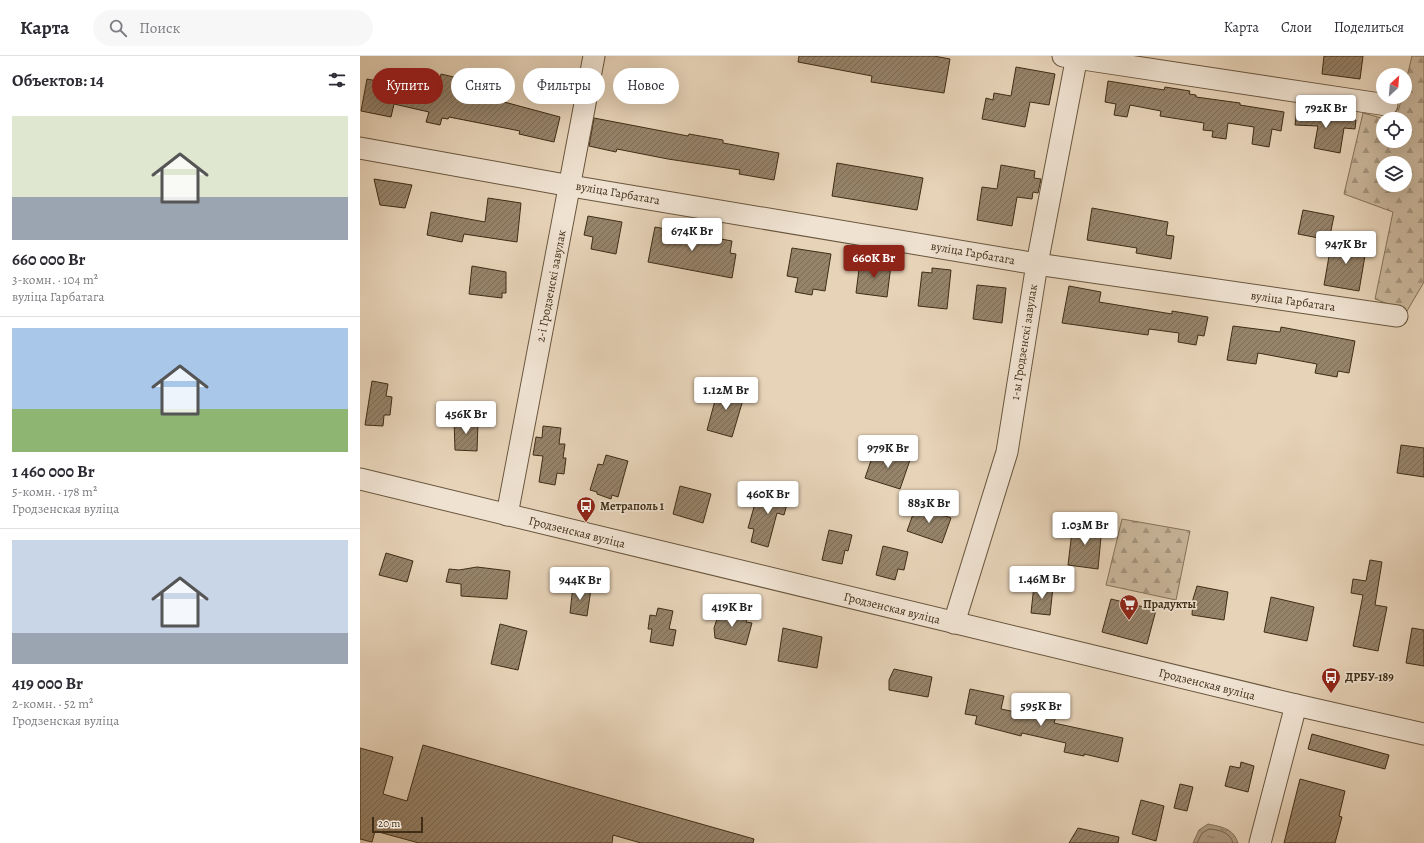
<!DOCTYPE html>
<html lang="ru">
<head>
<meta charset="utf-8">
<style>
	body { margin:0; font-family:Alegreya,serif; background:#f7f7f7; color:#2b2b33; height:100vh; display:flex; flex-direction:column; font-size:15px; white-space:nowrap }
	* { box-sizing:border-box; margin:0 }
	p { font-size:13px; color:#7c7c81 }
	.icon { flex:none; width:22px; height:22px; fill:none; stroke:currentColor; stroke-width:2; stroke-linecap:round; stroke-linejoin:round }
	.map { position:relative; flex:1; overflow:hidden }
	.drawer { display:flex; flex-direction:column; background:#fff; width:360px }
	.drawer>* { flex:none }
	.top-card { position:absolute; left:12px; top:12px; width:380px; height:36px; display:flex; gap:8px }
	.needle { width:26px; rotate:26deg }
	.fabs { position:absolute; left:1016px; top:12px; display:grid; gap:8px }
	.fabs a { display:grid; place-items:center; width:36px; height:36px; border-radius:50%; background:#fff; box-shadow:0 4px 16px #0002; font-size:20px }
	.scale { position:absolute; left:12px; bottom:10px; width:51px; box-sizing:border-box; padding-left:4px; border:2px solid #3f2d15; border-top:0; font-size:11px; line-height:14px; white-space:nowrap; color:#3f2d15; -webkit-text-stroke:3px #efe2d1; paint-order:stroke }
	.price { position:absolute; translate:-50% -34px; padding:0 9px; border-radius:4px; background:#fff; color:#222; font-size:13px; line-height:26px; filter:drop-shadow(0 1px 2px #0008) }
	.price::after { content:''; position:absolute; left:50%; top:24px; width:12px; height:9px; margin-left:-6px; background:inherit; clip-path:polygon(0 0,100% 0,50% 100%) }
	.price.active { background:#8f2418; color:#fff }
	ul { padding:0; list-style:none }
	li { display:grid; align-content:center; gap:8px; height:212px; padding:0 12px }
	li+li { border-top:1px solid #e1e1e2 }
	li span { display:grid; place-items:center; height:124px; border-radius:0px; color:#555 }
	li>.icon { margin-inline-start:auto }
	span .icon { width:72px; height:72px; fill:#fffc; stroke-width:1 }
	li b { font-size:17px }
	h2 { display:flex; justify-content:space-between; align-items:center; height:48px; padding:0 12px; font-size:17px }
	.pill { padding:0 14px; border-radius:18px; background:#fff; box-shadow:0 4px 16px #0002; font-size:14px; line-height:36px }
	.pill.active { background:#8f2418; color:#fff }
	header { display:flex; align-items:center; gap:24px; box-sizing:border-box; height:56px; padding:0 20px; background:#fff; border-bottom:1px solid #e1e1e2 }
	header strong { font-size:19px }
	nav { display:flex; gap:22px; margin-inline-start:auto; font-size:14px }
	.search { width:280px; height:36px; background:#f7f7f7; display:flex; align-items:center; gap:10px; box-sizing:border-box; padding:0 14px; border-radius:22px; color:#7c7c81; font-size:15px }
	main { display:flex; flex:1; min-height:0 }
	.map>svg:first-child { display:block }
	.forest { fill:url(#forest-firs); stroke:#847258; fill-rule:evenodd }
	.water { fill:url(#water-ripples); stroke:#826f56 }
	.lines { fill:none; stroke-linecap:round; stroke-linejoin:round }
	.shore { stroke:#76644b; stroke-width:1 }
	.building { fill:url(#building-hatch); stroke:#3f2d15 }
	.minor-casing { stroke:#69563e; stroke-width:23 }
	.minor { stroke:#efe2d1; stroke-width:21 }
	.labels { text-anchor:middle; stroke-width:3.5; stroke-linejoin:round; paint-order:stroke }
	.street-label { font-size:12px; fill:#3f2d15; stroke:#efe2d1 }
	.poi-label { font-size:12px; font-weight:bold; fill:#3f2d15; stroke:#efe2d1; text-anchor:start }
</style>
</head>
<body>
<header>
<strong>Карта</strong>
<div class="search"><svg class="icon" aria-label="search" viewBox="0 0 24 24"><circle cx="10" cy="10" r="6"/><path d="M15 15l6 6"/></svg>Поиск</div>
<nav><a>Карта</a><a>Слои</a><a>Поделиться</a></nav>
</header>
<main>
<section class="drawer">
<h2>Объектов: 14<svg class="icon" aria-label="filters" viewBox="0 0 24 24"><path d="M4 7h16M4 17h16"/><circle cx="9" cy="7" r="2"/><circle cx="15" cy="17" r="2"/></svg></h2>
<ul>
<li><span style="background:linear-gradient(#dfe7d0 65%,#9aa5b1 0)"><svg class="icon" aria-label="home" viewBox="0 0 24 24"><path d="M3 11l9-7 9 7M6 9v11h12V9"/></svg></span><div><b>660 000 Br</b><p>3-комн. · 104 m²</p><p>вуліца Гарбатага</p></div></li>
<li><span style="background:linear-gradient(#a9c7e8 65%,#8fb573 0)"><svg class="icon" aria-label="home" viewBox="0 0 24 24"><path d="M3 11l9-7 9 7M6 9v11h12V9"/></svg></span><div><b>1 460 000 Br</b><p>5-комн. · 178 m²</p><p>Гродзенская вуліца</p></div></li>
<li><span style="background:linear-gradient(#c9d6e8 75%,#9aa5b1 0)"><svg class="icon" aria-label="home" viewBox="0 0 24 24"><path d="M3 11l9-7 9 7M6 9v11h12V9"/></svg></span><div><b>419 000 Br</b><p>2-комн. · 52 m²</p><p>Гродзенская вуліца</p></div></li>
</ul>
</section>
<div class="map">
<svg width="1064" height="787" viewBox="0 0 1064 787">
	<defs>
		<pattern id="forest-firs" width="22" height="20" patternUnits="userSpaceOnUse"><rect width="22" height="20" fill="#cab79c"/><path d="M5 1l3.5 6h-7zM16 11l3.5 6h-7z" fill="#a5957e"/></pattern>
		<pattern id="water-ripples" width="26" height="14" patternUnits="userSpaceOnUse"><rect width="26" height="14" fill="#ae9b81"/><path d="M2 4q2-2 4 0t4 0M15 11q2-2 4 0t4 0" fill="none" stroke="#8f7f68"/></pattern>
		<pattern id="building-hatch" width="6" height="6" patternUnits="userSpaceOnUse"><rect width="6" height="6" fill="#96836a"/><path d="M-1 1l2-2M0 6l6-6M5 7l2-2" fill="none" stroke="#7c6c56"/></pattern>
	</defs>
	<rect width="100%" height="100%" fill="#e7d3b8"/>
	<filter id="stains"><feTurbulence type="fractalNoise" baseFrequency=".005" numOctaves="4"/><feColorMatrix values="0 0 0 0 .2 0 0 0 0 .09 0 0 0 0 .02 0 0 0 .5 -.17"/></filter>
	<radialGradient id="worn" r=".72"><stop offset=".6" stop-color="#630" stop-opacity="0"/><stop offset="1" stop-color="#630" stop-opacity=".3"/></radialGradient>
	<g class="forest">
		<path d="M1052,0H1064V226L1047,255L1015,243L1033,156L984,138L1003,57L1025,63H1023V85H1045V63H1036L1042,41H1045V29ZM1023,107H1045V129H1023Z"/>
		<path d="M762,463L830,475L816,544L746,529Z"/>
	</g>
	<path class="water" d="M848,768C862,771 873,772 878,787H833L839,774Z"/>
	<g class="lines">
		<path class="shore" d="M837,787L842,777L849,773C860,774 870,776 873,787"/>
	</g>
	<g class="building">
		<path d="M439,0H574L590,3L584,37L511,26L512,20L438,6Z"/>
		<path d="M964,0H1003L1000,23L962,18Z"/>
		<path d="M656,11L695,18L689,49L670,46L665,71L622,63L626,42L633,44L634,37L651,40Z"/>
		<path d="M81,18L98,22L95,36L148,47L200,61L194,86L159,78L160,75L89,61L88,63L82,62L80,69L66,66L69,56L34,48L31,61L1,55L7,23L34,28L32,36L59,41L63,27L78,31Z"/>
		<path d="M748,25L804,34L805,31L830,35L829,38L836,39V41L880,47V49L924,56L921,75L912,73L909,91L892,88L894,71L868,67L866,83L852,81L853,75L843,74L844,67L800,60L801,55L770,49L767,61L754,59L756,48L745,46Z"/>
		<path d="M937,53L996,64L995,73L984,72L980,97L954,92L958,70L935,69Z"/>
		<path d="M234,62L328,80L329,78L363,84V87L419,97L414,124L379,118L380,114L308,103L257,93L256,96L229,90Z"/>
		<path d="M477,107L563,122L557,154L472,140Z"/>
		<path d="M641,109L675,115L674,122L681,123L678,137L673,136L672,143L657,141L652,170L617,164L622,131L637,133Z"/>
		<path d="M14,123L52,129L45,152L20,149Z"/>
		<path d="M128,142L161,147L157,186L104,178L102,186L67,179L71,156L125,166Z"/>
		<path d="M732,152L808,166L806,179L814,180L811,203L776,197L777,192L727,184Z"/>
		<path d="M943,154L974,160L969,184L938,178Z"/>
		<path d="M228,160L262,166L256,198L231,193L233,181L224,179Z"/>
		<path d="M295,171L372,185L370,197L376,198L372,222L288,206Z"/>
		<path d="M972,183L1007,188L999,235L964,229Z"/>
		<path d="M432,192L471,198L465,235L453,233L452,239L435,236L438,222L427,220Z"/>
		<path d="M500,205L531,209L527,241L496,237Z"/>
		<path d="M112,210L146,216V237H142V242L109,238Z"/>
		<path d="M572,212L591,214L587,253L558,250L562,216L572,217Z"/>
		<path d="M617,229L646,232L642,267L613,263Z"/>
		<path d="M709,230L741,236L739,246L812,258V255L848,261L844,280L838,279L836,289L818,286L819,277L789,273L788,279L702,267Z"/>
		<path d="M873,270L920,276L921,271L995,285L989,317L978,315L977,321L955,317L957,308L898,297L896,308L867,304Z"/>
		<path d="M12,325L28,328L26,340L32,341L30,359H24L23,370L5,369Z"/>
		<path d="M359,330L385,337L372,381L347,374Z"/>
		<path d="M94,363L118,366L117,395L95,394Z"/>
		<path d="M183,370L201,372L199,388H205L203,402H206L204,418L197,417L195,429L179,426L183,400L173,399L176,381L182,382Z"/>
		<path d="M1041,389L1064,392V421L1037,417Z"/>
		<path d="M515,393L550,404L540,433L505,422Z"/>
		<path d="M246,399L268,405L258,441L252,439L251,443L237,438V436L230,434L238,408L243,409Z"/>
		<path d="M412,429L431,434L424,459L417,457L408,491L391,486L394,473L388,472L396,444L401,445L402,441L408,442Z"/>
		<path d="M320,430L351,438L343,467L313,458Z"/>
		<path d="M556,450L591,462L582,487L547,475Z"/>
		<path d="M713,467L742,470L738,513L708,509Z"/>
		<path d="M469,474L492,479L488,495L485,494L482,508L462,504Z"/>
		<path d="M523,490L548,496L544,514L538,513L535,524L516,519Z"/>
		<path d="M26,497L53,505L47,526L19,519Z"/>
		<path d="M1010,504L1022,506L1015,549L1027,551L1018,595L993,590L1003,539L991,537L993,523L1006,525Z"/>
		<path d="M117,511L150,515L147,543L101,540V528L86,526L89,513L99,514Z"/>
		<path d="M674,529L693,531L690,559L671,557Z"/>
		<path d="M213,530L231,533L227,560L210,557Z"/>
		<path d="M837,530L868,536L864,564L832,559L833,543Z"/>
		<path d="M911,541L954,551L947,585L904,576Z"/>
		<path d="M751,543L796,554L787,588L742,576Z"/>
		<path d="M298,552L313,555L309,573L316,574L313,590L290,586L292,573H288L290,559L296,560Z"/>
		<path d="M360,554L387,562L386,566L392,567L386,589L355,582L354,572Z"/>
		<path d="M140,568L167,575L158,614L131,608Z"/>
		<path d="M423,572L462,581L457,612L418,605Z"/>
		<path d="M1052,572L1064,574V610L1046,607Z"/>
		<path d="M534,613L572,621L568,641L529,634V624Z"/>
		<path d="M610,633L644,640L641,653L679,661L681,653L697,656L694,667L763,682L758,706L724,698V700L704,696L706,687L662,677L661,680L615,668L617,660L605,658Z"/>
		<path d="M952,678L1029,699L1025,713L948,693Z"/>
		<path d="M63,689L394,783L393,787H281L253,779L252,787H59L15,775L12,786L0,783V692L33,701L23,738L47,745Z"/>
		<path d="M881,706L894,710L888,736L865,730L870,710L880,712Z"/>
		<path d="M940,723L985,735L979,760L982,761L975,787H924Z"/>
		<path d="M820,728L833,731L827,755L814,752Z"/>
		<path d="M781,744L804,750L796,785L772,778Z"/>
		<path d="M718,772L759,781L758,787H709Z"/>
	</g>
	<g class="lines">
		<g class="minor-casing">
			<g id="minor">
				<path d="M703,0L1027,49"/>
				<path d="M0,92L211,130L677,208L1037,260"/>
				<path d="M0,423L936,649L1064,678"/>
				<path d="M147,459L234,0"/>
				<path d="M594,567L647,396L677,208L717,0"/>
				<path d="M900,787L936,649"/>
			</g>
		</g>
		<use href="#minor" class="minor"/>
	</g>
	<defs>
		<g id="bus-pin" transform="scale(1)"><path d="M0 17L-7.5 6A9.5 9.5 0 1 1 7.5 6Z" fill="#8f2418" stroke="#efe2d1"/><path d="M-5-6H5V4H4V6H2V4H-2V6H-4V4H-5ZM-3.5-4V0h7V-4ZM-3.5 1.2v1.5H-2V1.2ZM2 1.2v1.5H3.5V1.2Z" fill="#fff"/></g>
		<g id="supermarket-pin" transform="scale(1)"><path d="M0 17L-7.5 6A9.5 9.5 0 1 1 7.5 6Z" fill="#8f2418" stroke="#efe2d1"/><path d="M-6-5.5h2.5l.6 2H6L4.5 2H-2.5L-4.4-4H-6ZM-1.5 3.2a1.3 1.3 0 1 0 .1 0ZM3 3.2a1.3 1.3 0 1 0 .1 0Z" fill="#fff"/></g>
	</defs>
	<g fill-rule="evenodd">
		<use href="#bus-pin" x="226" y="450"/>
		<use href="#supermarket-pin" x="769" y="548"/>
		<use href="#bus-pin" x="971" y="621"/>
	</g>
	<g class="labels">
		<g class="street-label">
			<text transform="translate(258 137) rotate(10)" y="4">вуліца Гарбатага</text>
			<text transform="translate(613 197) rotate(10)" y="4">вуліца Гарбатага</text>
			<text transform="translate(191 230) rotate(-79)" y="4">2-і Гродзенскі завулак</text>
			<text transform="translate(933 245) rotate(8)" y="4">вуліца Гарбатага</text>
			<text transform="translate(664 286) rotate(-81)" y="4">1-ы Гродзенскі завулак</text>
			<text transform="translate(217 476) rotate(14)" y="4">Гродзенская вуліца</text>
			<text transform="translate(532 552) rotate(14)" y="4">Гродзенская вуліца</text>
			<text transform="translate(847 628) rotate(14)" y="4">Гродзенская вуліца</text>
		</g>
		<g class="poi-label">
			<text x="240" y="454">Метраполь 1</text>
			<text x="783" y="552">Прадукты</text>
			<text x="985" y="625">ДРБУ-189</text>
		</g>
	</g>
	<rect width="100%" height="100%" filter="url(#stains)"/>
	<rect width="100%" height="100%" fill="url(#worn)"/>
</svg>
<div class="fabs">
<a><svg class="needle" viewBox="-14 -14 28 28"><path d="M0-13l5 13h-10z" fill="#e53935"/><path d="M0 13l5-13h-10z" fill="#7c7c81"/></svg></a>
<a><svg class="icon" aria-label="locate" viewBox="0 0 24 24"><circle cx="12" cy="12" r="6"/><path d="M12 2v4M12 18v4M2 12h4M18 12h4"/></svg></a>
<a><svg class="icon" aria-label="layers" viewBox="0 0 24 24"><path d="M12 4l9 5-9 5-9-5zM3 14l9 5 9-5"/></svg></a>
</div>
<div class="scale">20 m</div>
<b class="price" style="left:966px;top:73px">792K Br</b>
<b class="price" style="left:332px;top:196px">674K Br</b>
<b class="price" style="left:986px;top:209px">947K Br</b>
<b class="price active" style="left:514px;top:223px">660K Br</b>
<b class="price" style="left:366px;top:355px">1.12M Br</b>
<b class="price" style="left:106px;top:379px">456K Br</b>
<b class="price" style="left:528px;top:413px">979K Br</b>
<b class="price" style="left:408px;top:459px">460K Br</b>
<b class="price" style="left:569px;top:468px">883K Br</b>
<b class="price" style="left:725px;top:490px">1.03M Br</b>
<b class="price" style="left:682px;top:544px">1.46M Br</b>
<b class="price" style="left:220px;top:545px">944K Br</b>
<b class="price" style="left:372px;top:572px">419K Br</b>
<b class="price" style="left:681px;top:671px">595K Br</b>
<div class="top-card">
<a class="pill active">Купить</a>
<a class="pill">Снять</a>
<a class="pill">Фильтры</a>
<a class="pill">Новое</a>
</div>
</div>
</main>
</body>
</html>
